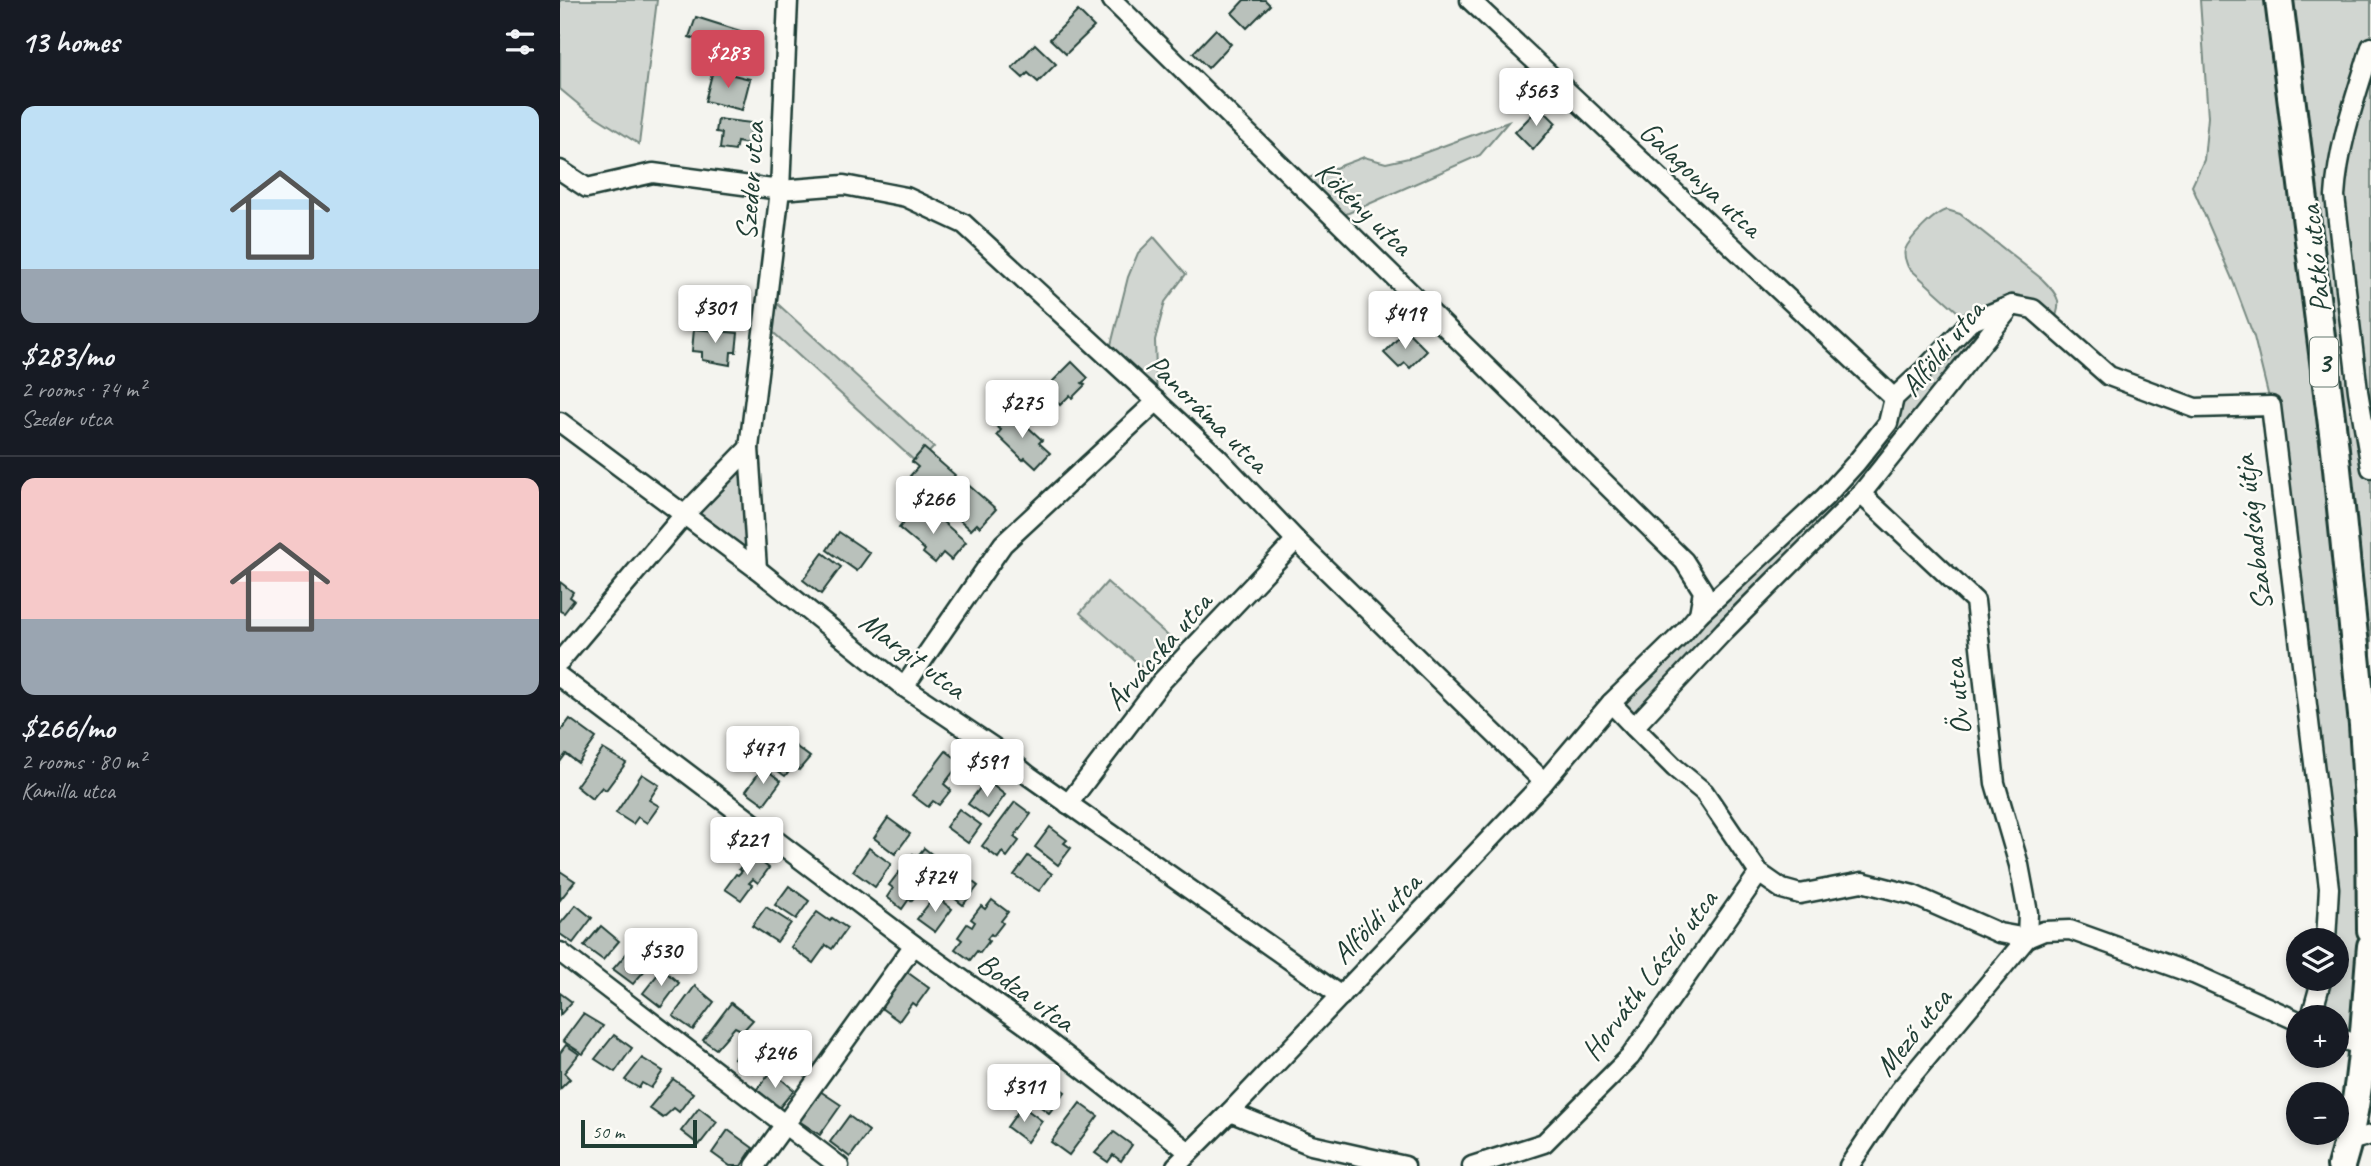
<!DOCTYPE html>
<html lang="en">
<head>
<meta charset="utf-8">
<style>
	body { margin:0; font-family:Caveat,sans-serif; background:#20242c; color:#f1f3f6; height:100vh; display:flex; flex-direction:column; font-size:26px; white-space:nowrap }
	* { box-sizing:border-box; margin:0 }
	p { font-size:23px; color:#9ea1a6 }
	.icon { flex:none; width:38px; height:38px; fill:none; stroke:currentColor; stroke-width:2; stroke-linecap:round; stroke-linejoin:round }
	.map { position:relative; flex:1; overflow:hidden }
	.sheet { display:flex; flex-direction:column; background:#171b24; width:560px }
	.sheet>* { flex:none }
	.buttons { position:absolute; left:1726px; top:928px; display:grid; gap:14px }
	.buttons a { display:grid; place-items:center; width:63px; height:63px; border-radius:50%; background:#171b24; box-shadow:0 4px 10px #0003; font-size:35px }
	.scale { position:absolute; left:21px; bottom:18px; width:116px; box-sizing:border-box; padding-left:7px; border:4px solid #1f3d34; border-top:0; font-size:19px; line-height:24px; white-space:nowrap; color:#1f3d34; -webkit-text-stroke:5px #fdfcf7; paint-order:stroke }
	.price { position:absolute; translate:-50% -60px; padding:0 16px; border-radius:7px; background:#fff; color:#222; font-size:23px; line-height:46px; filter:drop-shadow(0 2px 4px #0008) }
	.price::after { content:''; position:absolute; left:50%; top:42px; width:21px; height:16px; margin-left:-10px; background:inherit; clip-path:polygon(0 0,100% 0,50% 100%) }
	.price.selected { background:#d1495b; color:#fff }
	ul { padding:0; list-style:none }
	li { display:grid; align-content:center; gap:14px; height:371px; padding:0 21px }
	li+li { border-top:2px solid #363941 }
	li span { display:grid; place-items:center; height:217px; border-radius:14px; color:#555 }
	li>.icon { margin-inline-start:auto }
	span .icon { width:126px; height:126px; fill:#fffc; stroke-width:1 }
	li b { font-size:30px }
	h2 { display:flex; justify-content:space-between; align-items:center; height:84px; padding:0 21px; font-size:30px }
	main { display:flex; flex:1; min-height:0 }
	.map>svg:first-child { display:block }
	.green { fill:#d1d6d1; stroke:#788a82; stroke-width:2 }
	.building { fill:#b9c1bb; stroke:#1f3d34; stroke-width:2 }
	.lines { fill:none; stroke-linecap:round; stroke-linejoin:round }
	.street-casing { stroke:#1f3d34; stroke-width:23 }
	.primary-casing { stroke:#1f3d34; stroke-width:32 }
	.street { stroke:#fdfcf7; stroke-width:18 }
	.primary { stroke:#fdfcf7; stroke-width:26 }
	.labels { text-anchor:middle; stroke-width:5; stroke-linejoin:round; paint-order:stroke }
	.shield { fill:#fdfcf7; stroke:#62766e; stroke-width:2 }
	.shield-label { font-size:28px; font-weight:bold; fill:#1f3d34 }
	.street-label { font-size:30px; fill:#1f3d34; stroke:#fdfcf7 }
</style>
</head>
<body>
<main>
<section class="sheet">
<h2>13 homes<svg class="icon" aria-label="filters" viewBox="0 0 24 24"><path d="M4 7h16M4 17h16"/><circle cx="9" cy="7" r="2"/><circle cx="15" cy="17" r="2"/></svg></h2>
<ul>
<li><span style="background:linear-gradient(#bfe0f5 75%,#9aa5b1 0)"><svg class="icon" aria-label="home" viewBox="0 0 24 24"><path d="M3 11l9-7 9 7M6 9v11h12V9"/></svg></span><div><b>$283/mo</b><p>2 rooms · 74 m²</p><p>Szeder utca</p></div></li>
<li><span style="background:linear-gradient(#f6c9c9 65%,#9aa5b1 0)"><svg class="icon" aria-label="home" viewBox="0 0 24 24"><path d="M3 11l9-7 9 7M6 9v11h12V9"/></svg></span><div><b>$266/mo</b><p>2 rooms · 80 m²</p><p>Kamilla utca</p></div></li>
</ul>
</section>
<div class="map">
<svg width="1811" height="1166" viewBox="0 0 1811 1166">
	<rect width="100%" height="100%" fill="#f4f4ef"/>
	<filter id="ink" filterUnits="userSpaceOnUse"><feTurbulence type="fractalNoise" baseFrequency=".0143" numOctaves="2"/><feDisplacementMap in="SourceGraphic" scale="14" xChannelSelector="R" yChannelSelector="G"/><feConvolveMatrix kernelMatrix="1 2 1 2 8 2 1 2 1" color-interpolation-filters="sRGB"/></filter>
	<g filter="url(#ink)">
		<g class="green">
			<path d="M0,0H97L79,144L24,109L0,89Z"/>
			<path d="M1640,0H1811V946L1802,1046L1776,1037V1017H1751L1762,978H1776V940H1766L1711,406L1694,337L1673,281L1632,186L1644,160L1648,117Z"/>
			<path d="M948,122L920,155L775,219L738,182L804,157L826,163L853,157Z"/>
			<path d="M1387,210L1400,214L1482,279C1500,297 1503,302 1492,326L1452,306L1301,494L1074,727L1051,703L1296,463L1334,398L1409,322L1348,267C1346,261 1343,257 1345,250C1349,239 1375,212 1387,210Z"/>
			<path d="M594,237L626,274L605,302L595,340L597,401L548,357L568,277L578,253Z"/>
			<path d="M208,295L374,447L358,464L204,324Z"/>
			<path d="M189,448L197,569L123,516Z"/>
			<path d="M547,582L615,642L588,672L520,613Z"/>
		</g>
		<g class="building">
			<path d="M684,0H705L710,5L687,28L672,13Z"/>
			<path d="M518,11L534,27L506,54L490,39Z"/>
			<path d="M136,17L199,37L191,61L154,49L151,57L136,52L139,40L129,37Z"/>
			<path d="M656,29L671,44L648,68L633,53Z"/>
			<path d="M475,44L496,64L478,82L468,73L463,78L452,68Z"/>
			<path d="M153,70L190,79L182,110L145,101Z"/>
			<path d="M980,107L996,123L973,150L955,132Z"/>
			<path d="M158,119L192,123L189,144L177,142L175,151L160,149L162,133L156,132Z"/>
			<path d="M134,329L178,333L176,352H171L170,365L142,360V352L132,351Z"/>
			<path d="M846,330L867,351L850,368L845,363L839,368L824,353Z"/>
			<path d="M512,362L528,378L522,383L525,385L512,398L510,395L500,405L484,390Z"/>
			<path d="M446,414L451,419L455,415L482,440L479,443L490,453L476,468L465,458L463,460L437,435L441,430L435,425Z"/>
			<path d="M364,448L395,475L382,491L372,483L366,490L350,476L358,467L352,462Z"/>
			<path d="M406,483L436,509L420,527L417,524L411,530L391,512L397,504L392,500Z"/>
			<path d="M364,511L371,517L374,514L406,542L391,560L383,553L375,563L363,553L365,550L339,528L352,512L358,518Z"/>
			<path d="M279,532L310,553L297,571L267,550Z"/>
			<path d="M263,553L281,567L261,594L243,580Z"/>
			<path d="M0,582L13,592L10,597L14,600L4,613L0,611Z"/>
			<path d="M10,719L36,738L18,763L6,754L0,762V732Z"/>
			<path d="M226,739L250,757L239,770L233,766L225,776L207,763Z"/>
			<path d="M43,749L66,763L46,790L42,787L32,799L16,786Z"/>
			<path d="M386,751L401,762L384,784L391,790L379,805L373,801L368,807L352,795Z"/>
			<path d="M203,767L221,781L204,804L186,791Z"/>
			<path d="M82,774L99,785L89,800L99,806L87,823L78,817L73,824L56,813Z"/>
			<path d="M426,780L445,795L428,818L408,804Z"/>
			<path d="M455,802L471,814L454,837L459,841L447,857L442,852L438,858L422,846Z"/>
			<path d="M399,809L421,825L408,843L386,827Z"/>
			<path d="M328,818L350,834L335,854L314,838Z"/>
			<path d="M490,827L507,840L504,843L511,848L498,865L475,847Z"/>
			<path d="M309,848L331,864L315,887L293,871Z"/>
			<path d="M364,848L379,860L372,869L375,871L365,884L362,882L358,887L361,889L351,901L349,899L342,909L327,897L333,888L329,885L339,872L343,875L347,870L343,867L353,854L357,857Z"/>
			<path d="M191,854L209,868L198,883L193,879L189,883L192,885L181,900L165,889L176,874L178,875L182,871L179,869Z"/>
			<path d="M468,856L492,874L479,891L454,875Z"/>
			<path d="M396,869L418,886L403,905L382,888Z"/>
			<path d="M0,871L15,881L0,900Z"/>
			<path d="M229,886L249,901L236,919L215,905Z"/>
			<path d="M375,896L392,909L375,932L357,919Z"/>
			<path d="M432,900L448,912L441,921L443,923L433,936L431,934L427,939L429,941L420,953L417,951L410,960L395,949L402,940L398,937L407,924L412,927L415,922L411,919L421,906L425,909Z"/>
			<path d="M16,905L32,918L13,943L0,934V924Z"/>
			<path d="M206,907L231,923L217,942L192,926Z"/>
			<path d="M257,912L270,921L272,918L287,928L272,949L266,945L253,963L231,947Z"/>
			<path d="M41,926L59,941L43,960L24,946Z"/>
			<path d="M73,946L93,961L73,984L53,969Z"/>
			<path d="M102,969L119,983L101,1007L83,993Z"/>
			<path d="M347,972L369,988L356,1006L352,1003L339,1021L321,1008Z"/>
			<path d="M135,986L154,1002L133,1030L113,1016Z"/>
			<path d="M0,993L12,1002L0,1015Z"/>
			<path d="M171,1003L193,1020L183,1031L175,1027L156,1049L143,1040Z"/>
			<path d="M23,1014L43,1026L23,1054L3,1041Z"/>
			<path d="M54,1035L72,1048L55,1072L35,1059Z"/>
			<path d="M204,1039L212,1045L192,1072L174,1058L190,1040L197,1046Z"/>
			<path d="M6,1045L19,1054L4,1073L10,1079L0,1089V1053Z"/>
			<path d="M82,1058L103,1071L91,1088L82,1083L79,1088L65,1080Z"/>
			<path d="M212,1071L234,1090L219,1108L196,1090Z"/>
			<path d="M485,1077L505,1092L489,1113L469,1098Z"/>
			<path d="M113,1079L133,1093L119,1112L114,1108L103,1118L89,1108Z"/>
			<path d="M260,1091L281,1105L260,1135L239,1121Z"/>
			<path d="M520,1103L538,1116L509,1155L491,1142Z"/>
			<path d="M462,1106L482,1121L467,1142L447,1127Z"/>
			<path d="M139,1108L157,1122L139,1145L121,1131Z"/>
			<path d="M289,1116L309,1131L290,1157L270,1142Z"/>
			<path d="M168,1130L193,1148L181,1166H170L152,1153Z"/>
			<path d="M554,1132L572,1145L561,1161L553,1155L548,1162L535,1153Z"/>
		</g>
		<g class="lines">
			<g class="street-casing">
				<g id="street">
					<path d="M552,0L1124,561L1143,591L1139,614"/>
					<path d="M910,0L1334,398"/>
					<path d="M1811,47C1796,96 1778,145 1775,196L1798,391L1811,468"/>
					<path d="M0,170L27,188L93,173L220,190L284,185L346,197L404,224L658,458L736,540L984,782"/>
					<path d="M1452,305L1473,309L1549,376L1635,408L1711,406L1769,888L1766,940"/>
					<path d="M0,422L197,569L344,687L433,747L469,776L781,996"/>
					<path d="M189,448L197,569"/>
					<path d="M0,661L123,516L189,448L220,190L228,0"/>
					<path d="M0,677L354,945L473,1030L629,1152"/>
					<path d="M344,687L443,544L597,401"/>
					<path d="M1051,703L1074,727L1164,631L1301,494L1450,308"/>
					<path d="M1074,727L1115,768L1144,792L1199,873L1222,889L1240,894L1302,882L1353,895L1439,933L1467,938L1484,931L1510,930L1636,975L1738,1021"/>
					<path d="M508,804L601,682L736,540"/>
					<path d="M0,952L279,1166"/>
					<path d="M1751,1017L1762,978"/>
					<path d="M1776,1037L1802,1046"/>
					<path d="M670,1112L751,1145L845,1166"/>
					<path d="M1789,1141L1811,1135"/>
					<path d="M195,1166L354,945"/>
					<path d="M616,1166L670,1112L984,782L1051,703L1124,632L1139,614L1265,497L1296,463L1328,423L1334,398L1368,366L1410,322L1452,305"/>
					<path d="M912,1166L984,1143L1070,1057L1199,873"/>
					<path d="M1289,1166L1340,1090L1467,938L1468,913L1459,865L1435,783L1415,601L1301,494"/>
				</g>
			</g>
			<g class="primary-casing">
				<g id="primary">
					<path d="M1719,0L1775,449L1803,725L1810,833L1811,930"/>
					<path d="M1781,1166C1803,1096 1804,1019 1811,946"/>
				</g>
			</g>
			<use href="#street" class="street"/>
			<use href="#primary" class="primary"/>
		</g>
	</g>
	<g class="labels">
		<rect class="shield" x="1750" y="337.5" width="28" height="49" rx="5"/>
		<g class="shield-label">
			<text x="1764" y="372">3</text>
		</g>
		<g class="street-label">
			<text transform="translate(1141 179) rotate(43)" y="10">Galagonya utca</text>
			<text transform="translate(190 181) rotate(-86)" y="10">Szeder utca</text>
			<text transform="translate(804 208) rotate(44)" y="10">Kökény utca</text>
			<text transform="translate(1755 259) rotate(-96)" y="10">Patkó utca</text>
			<text transform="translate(1382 348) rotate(-51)" y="10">Alföldi utca</text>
			<text transform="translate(648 413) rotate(44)" y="10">Panoráma utca</text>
			<text transform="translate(1693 533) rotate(-97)" y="10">Szabadság útja</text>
			<text transform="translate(598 651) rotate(-49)" y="10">Árvácska utca</text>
			<text transform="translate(353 655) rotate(37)" y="10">Margit utca</text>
			<text transform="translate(1397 697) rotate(-96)" y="10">Öv utca</text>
			<text transform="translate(816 918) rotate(-46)" y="10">Alföldi utca</text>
			<text transform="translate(1089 975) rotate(-53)" y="10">Horváth László utca</text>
			<text transform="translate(466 992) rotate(36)" y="10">Bodza utca</text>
			<text transform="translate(1353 1032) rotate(-51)" y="10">Mező utca</text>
		</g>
	</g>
</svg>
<div class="buttons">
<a><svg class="icon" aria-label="layers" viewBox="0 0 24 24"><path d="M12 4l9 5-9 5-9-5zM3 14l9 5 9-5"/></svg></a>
<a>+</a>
<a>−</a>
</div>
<div class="scale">50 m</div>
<b class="price selected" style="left:168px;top:90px">$283</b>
<b class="price" style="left:976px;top:128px">$563</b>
<b class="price" style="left:155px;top:345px">$301</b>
<b class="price" style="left:845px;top:351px">$419</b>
<b class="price" style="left:462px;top:440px">$275</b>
<b class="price" style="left:373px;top:536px">$266</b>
<b class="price" style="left:203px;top:786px">$471</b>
<b class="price" style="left:427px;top:799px">$591</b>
<b class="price" style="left:187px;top:877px">$221</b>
<b class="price" style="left:375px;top:914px">$724</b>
<b class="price" style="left:101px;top:988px">$530</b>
<b class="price" style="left:215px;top:1090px">$246</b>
<b class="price" style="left:464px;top:1124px">$311</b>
</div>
</main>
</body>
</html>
